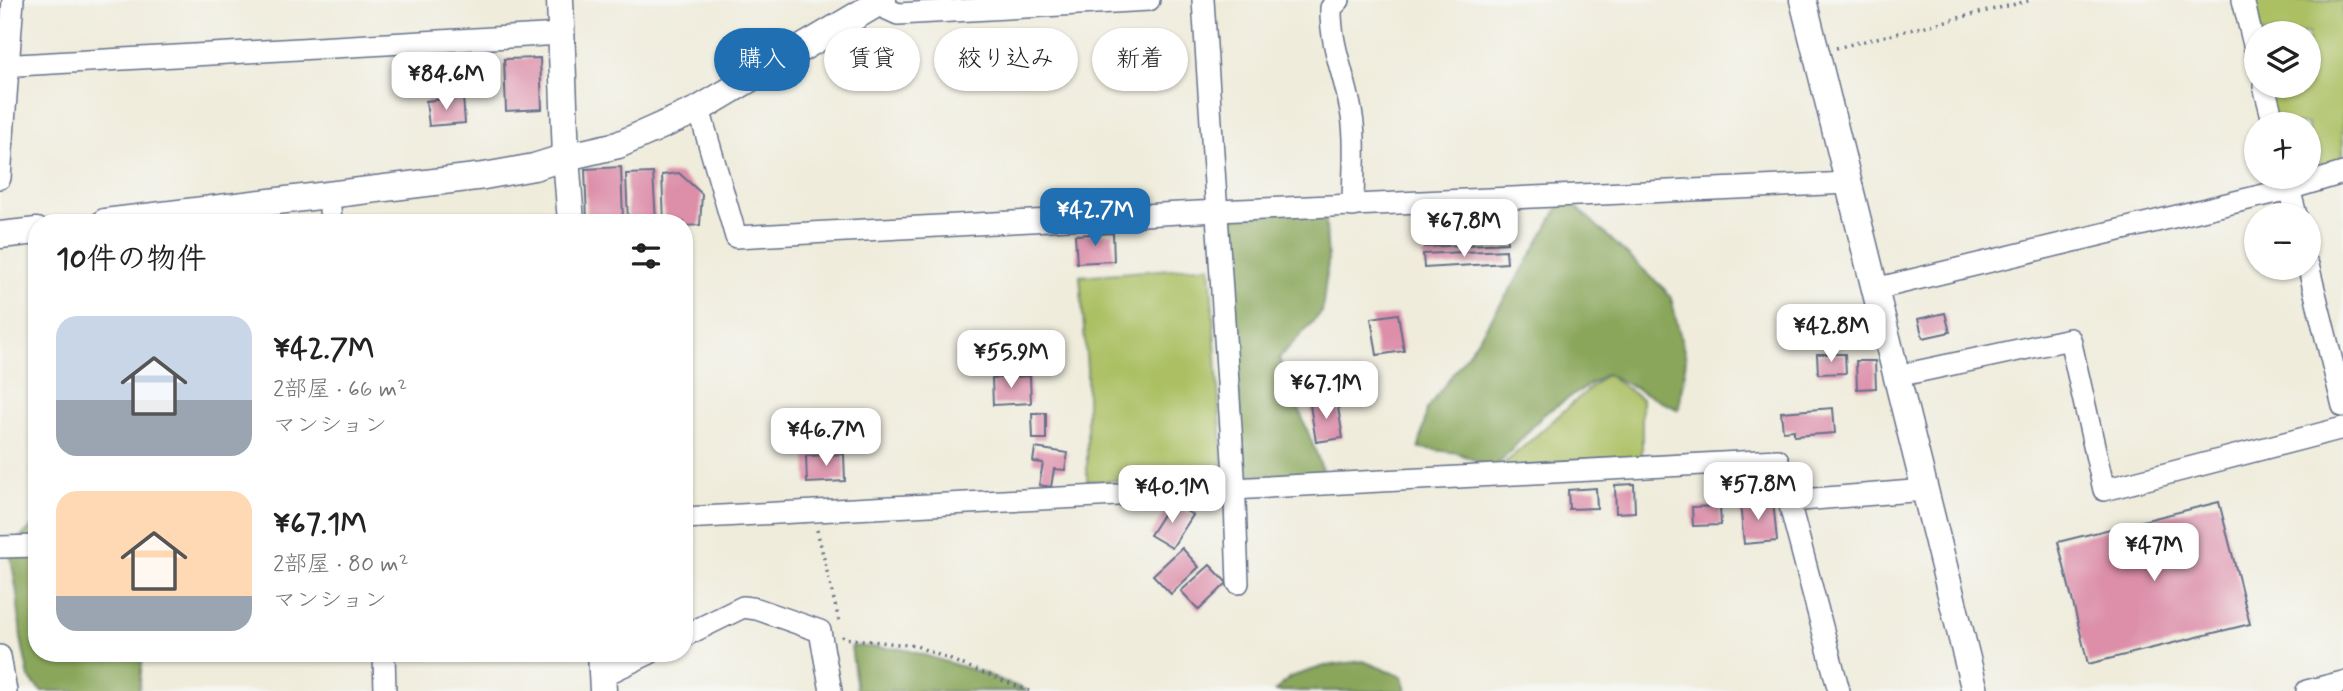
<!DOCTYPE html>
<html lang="ja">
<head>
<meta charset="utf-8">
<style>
	body { margin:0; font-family:Mynerve,"Klee One",sans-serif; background:#f2f2f2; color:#222; height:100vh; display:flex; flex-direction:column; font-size:26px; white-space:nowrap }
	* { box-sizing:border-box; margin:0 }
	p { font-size:23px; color:#767676 }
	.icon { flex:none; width:38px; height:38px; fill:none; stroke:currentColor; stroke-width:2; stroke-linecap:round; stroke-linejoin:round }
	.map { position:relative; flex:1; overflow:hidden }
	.drawer { position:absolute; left:28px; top:214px; width:665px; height:448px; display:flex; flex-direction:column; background:#fff; border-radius:28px; box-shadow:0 2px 5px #0004 }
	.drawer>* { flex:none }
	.top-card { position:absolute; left:714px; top:28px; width:665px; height:63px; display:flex; gap:14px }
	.tools { position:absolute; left:2244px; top:21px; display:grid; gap:14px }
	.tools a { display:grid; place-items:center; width:77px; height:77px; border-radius:50%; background:#fff; box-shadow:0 2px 5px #0004; font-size:35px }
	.price { position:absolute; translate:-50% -60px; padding:0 16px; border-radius:14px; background:#fff; color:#222; font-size:23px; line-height:46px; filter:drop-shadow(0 2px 4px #0008) }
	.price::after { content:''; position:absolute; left:50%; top:42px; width:21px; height:16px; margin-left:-10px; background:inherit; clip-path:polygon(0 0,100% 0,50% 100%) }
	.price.current { background:#1f6fb2; color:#fff }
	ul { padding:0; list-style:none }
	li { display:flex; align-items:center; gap:21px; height:175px; padding:0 28px }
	li span { display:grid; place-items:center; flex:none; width:196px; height:140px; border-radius:21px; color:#555 }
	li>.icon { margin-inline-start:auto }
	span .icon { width:84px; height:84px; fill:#fffc; stroke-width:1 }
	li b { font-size:30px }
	h2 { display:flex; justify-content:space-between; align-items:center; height:84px; padding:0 28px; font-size:30px }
	.pill { padding:0 24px; border-radius:32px; background:#fff; box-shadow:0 2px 5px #0004; font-size:24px; line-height:63px }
	.pill.current { background:#1f6fb2; color:#fff }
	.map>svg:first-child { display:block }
	.green { fill:#acc064; stroke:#647861; stroke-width:2 }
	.forest { fill:#89a65a; stroke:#526a5c; stroke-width:2 }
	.building { fill:#dd8faa }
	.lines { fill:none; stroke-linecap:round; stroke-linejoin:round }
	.minor-casing { stroke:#65718a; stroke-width:24 }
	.tertiary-casing { stroke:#65718a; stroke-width:29 }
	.path { stroke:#65718a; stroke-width:3.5; stroke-dasharray:2 5; stroke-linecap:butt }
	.minor { stroke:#fff; stroke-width:21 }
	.tertiary { stroke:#fff; stroke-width:26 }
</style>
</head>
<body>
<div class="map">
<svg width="2343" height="691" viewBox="0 0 2343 691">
	<rect width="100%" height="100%" fill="#f6f6f2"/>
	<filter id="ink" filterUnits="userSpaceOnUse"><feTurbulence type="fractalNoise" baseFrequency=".0143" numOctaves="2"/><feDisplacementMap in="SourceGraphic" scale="14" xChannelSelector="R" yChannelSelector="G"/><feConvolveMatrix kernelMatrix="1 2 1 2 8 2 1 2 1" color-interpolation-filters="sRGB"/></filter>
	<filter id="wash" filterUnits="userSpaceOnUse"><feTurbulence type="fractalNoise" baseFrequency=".00686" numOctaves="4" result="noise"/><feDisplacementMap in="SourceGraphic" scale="28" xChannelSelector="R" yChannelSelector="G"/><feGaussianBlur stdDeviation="1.57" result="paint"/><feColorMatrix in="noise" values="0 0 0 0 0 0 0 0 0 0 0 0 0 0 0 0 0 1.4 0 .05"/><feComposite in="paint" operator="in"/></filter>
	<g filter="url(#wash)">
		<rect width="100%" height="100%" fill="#efecdb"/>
		<g class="green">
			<path d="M2243,0H2343V173L2308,177V124H2273L2264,86H2308V33H2256Z"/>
			<path d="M1210,266L1224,480L1087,481V369L1080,276Z"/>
			<path d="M1606,374L1642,399V460L1498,469Z"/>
		</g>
		<g class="forest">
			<path d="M1565,196L1664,289L1671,298L1686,359L1679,410L1606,374L1544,414L1494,469L1458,453L1419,448L1427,409L1474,345L1519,276Z"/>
			<path d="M1325,207L1328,262L1322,312L1279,358L1325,476H1246L1224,219Z"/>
			<path d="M37,522V653H143L139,691H41L29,678L21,638L17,593L9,547Z"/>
			<path d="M851,646L904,649L983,673L1028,691H857Z"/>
			<path d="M1363,661L1403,677L1406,691H1275L1290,677L1325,666Z"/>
		</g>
		<g id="blocks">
			<g class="building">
				<path d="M540,58L542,109L506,111L504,59Z"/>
				<path d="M463,97L465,123L429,126L426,101Z"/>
				<path d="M621,167L623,219L587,220L585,169Z"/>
				<path d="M653,173L656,222H628L626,174Z"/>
				<path d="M679,173L702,194L700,225L684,226V222H664L662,175Z"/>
				<path d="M1504,209L1505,223L1422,227L1421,214Z"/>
				<path d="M1506,229L1507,243L1424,247L1423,234Z"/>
				<path d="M1113,233L1114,261L1077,263L1075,235Z"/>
				<path d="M1506,250L1507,263L1424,268L1423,254Z"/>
				<path d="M1945,313L1950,332L1923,338L1918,319Z"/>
				<path d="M1398,314L1404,351L1377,355L1371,318Z"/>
				<path d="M1817,354H1845L1846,373L1818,374Z"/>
				<path d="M1856,361H1875L1876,388L1857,389Z"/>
				<path d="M1030,376L1031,403L993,405L992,378Z"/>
				<path d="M1337,401L1343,438L1316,442L1310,405Z"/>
				<path d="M1833,408L1835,433L1794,436V430L1783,431L1781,412Z"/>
				<path d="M1032,413H1046V439H1033Z"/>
				<path d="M1035,448L1068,453L1065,470L1054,469L1051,487L1039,485L1043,463L1033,462Z"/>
				<path d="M844,454L845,481L807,483L806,456Z"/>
				<path d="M1634,484L1635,512L1616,513L1615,485Z"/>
				<path d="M1596,488L1597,508L1569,509L1568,490Z"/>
				<path d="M1773,500L1777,541L1744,544L1740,503Z"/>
				<path d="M1171,502L1193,515L1172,548L1150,535Z"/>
				<path d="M2219,502L2250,624L2088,664L2058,542Z"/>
				<path d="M1720,506L1721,525L1693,526L1692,507Z"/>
				<path d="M1182,548L1199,567L1171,594L1153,575Z"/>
				<path d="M1210,565L1227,583L1199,610L1181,591Z"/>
			</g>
		</g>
	</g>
	<g filter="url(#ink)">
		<use href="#blocks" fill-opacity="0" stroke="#65718a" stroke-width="2"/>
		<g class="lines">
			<g class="minor-casing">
				<g id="minor">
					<path d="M1203,0L1234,475L1238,583"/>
					<path d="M1339,0L1331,8C1330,50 1349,84 1353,124C1356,151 1353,179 1353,206"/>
					<path d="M2243,0L2256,53"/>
					<path d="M876,4L898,14L1149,0"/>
					<path d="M0,66L561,34"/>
					<path d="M2264,86L2274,124"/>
					<path d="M699,109L736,237L1217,211L1849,183"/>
					<path d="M2286,177L2296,215"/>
					<path d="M0,178L13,0"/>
					<path d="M329,194L331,222"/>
					<path d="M2308,265L2343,406"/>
					<path d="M1875,289L2289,189L2343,173"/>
					<path d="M1897,376L2070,339L2104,490L2343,428"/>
					<path d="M1789,501L1925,490"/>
					<path d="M684,518L1778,460L1839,691"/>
					<path d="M0,547L37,546"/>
					<path d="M684,636L743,607L757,609L820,631L831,691"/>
					<path d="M384,653L385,691"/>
					<path d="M0,656L6,691"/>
					<path d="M602,676L650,653"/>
					<path d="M2307,691L2343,682"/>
				</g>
			</g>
			<g class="tertiary-casing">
				<g id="tertiary">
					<path d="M560,0L566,157L571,222"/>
					<path d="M1803,0L1975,691"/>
					<path d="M105,222L484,176L534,167L566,157L618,145L699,109L883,0"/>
					<path d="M0,235L37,231"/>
					<path d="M601,653L603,691"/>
				</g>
			</g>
			<g class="path">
				<path d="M1836,48L2032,0"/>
				<path d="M817,530L840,625"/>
				<path d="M842,636L843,638L916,646L1029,691"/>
			</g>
			<use href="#minor" class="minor"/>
			<use href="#tertiary" class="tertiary"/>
		</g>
	</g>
</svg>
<div class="tools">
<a><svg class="icon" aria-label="layers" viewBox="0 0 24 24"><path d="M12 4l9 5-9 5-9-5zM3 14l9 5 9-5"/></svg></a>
<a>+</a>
<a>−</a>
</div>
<b class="price" style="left:446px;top:112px">¥84.6M</b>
<b class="price current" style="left:1095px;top:248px">¥42.7M</b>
<b class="price" style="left:1464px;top:259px">¥67.8M</b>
<b class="price" style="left:1831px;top:364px">¥42.8M</b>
<b class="price" style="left:1011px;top:390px">¥55.9M</b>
<b class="price" style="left:1326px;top:421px">¥67.1M</b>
<b class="price" style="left:826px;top:468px">¥46.7M</b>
<b class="price" style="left:1758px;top:522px">¥57.8M</b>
<b class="price" style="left:1172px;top:525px">¥40.1M</b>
<b class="price" style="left:2154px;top:583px">¥47M</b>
<div class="top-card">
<a class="pill current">購入</a>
<a class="pill">賃貸</a>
<a class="pill">絞り込み</a>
<a class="pill">新着</a>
</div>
<section class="drawer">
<h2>10件の物件<svg class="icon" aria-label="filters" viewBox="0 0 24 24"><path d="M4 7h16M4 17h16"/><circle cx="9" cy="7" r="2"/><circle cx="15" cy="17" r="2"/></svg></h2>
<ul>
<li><span style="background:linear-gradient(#c9d6e8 60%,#9aa5b1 0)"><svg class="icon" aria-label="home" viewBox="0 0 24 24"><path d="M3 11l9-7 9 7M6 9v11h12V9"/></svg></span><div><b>¥42.7M</b><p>2部屋 · 66 m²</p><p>マンション</p></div></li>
<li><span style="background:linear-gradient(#ffd9b3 75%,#9aa5b1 0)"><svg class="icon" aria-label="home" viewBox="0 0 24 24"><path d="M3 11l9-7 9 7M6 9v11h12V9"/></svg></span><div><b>¥67.1M</b><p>2部屋 · 80 m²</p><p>マンション</p></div></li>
</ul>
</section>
</div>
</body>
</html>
